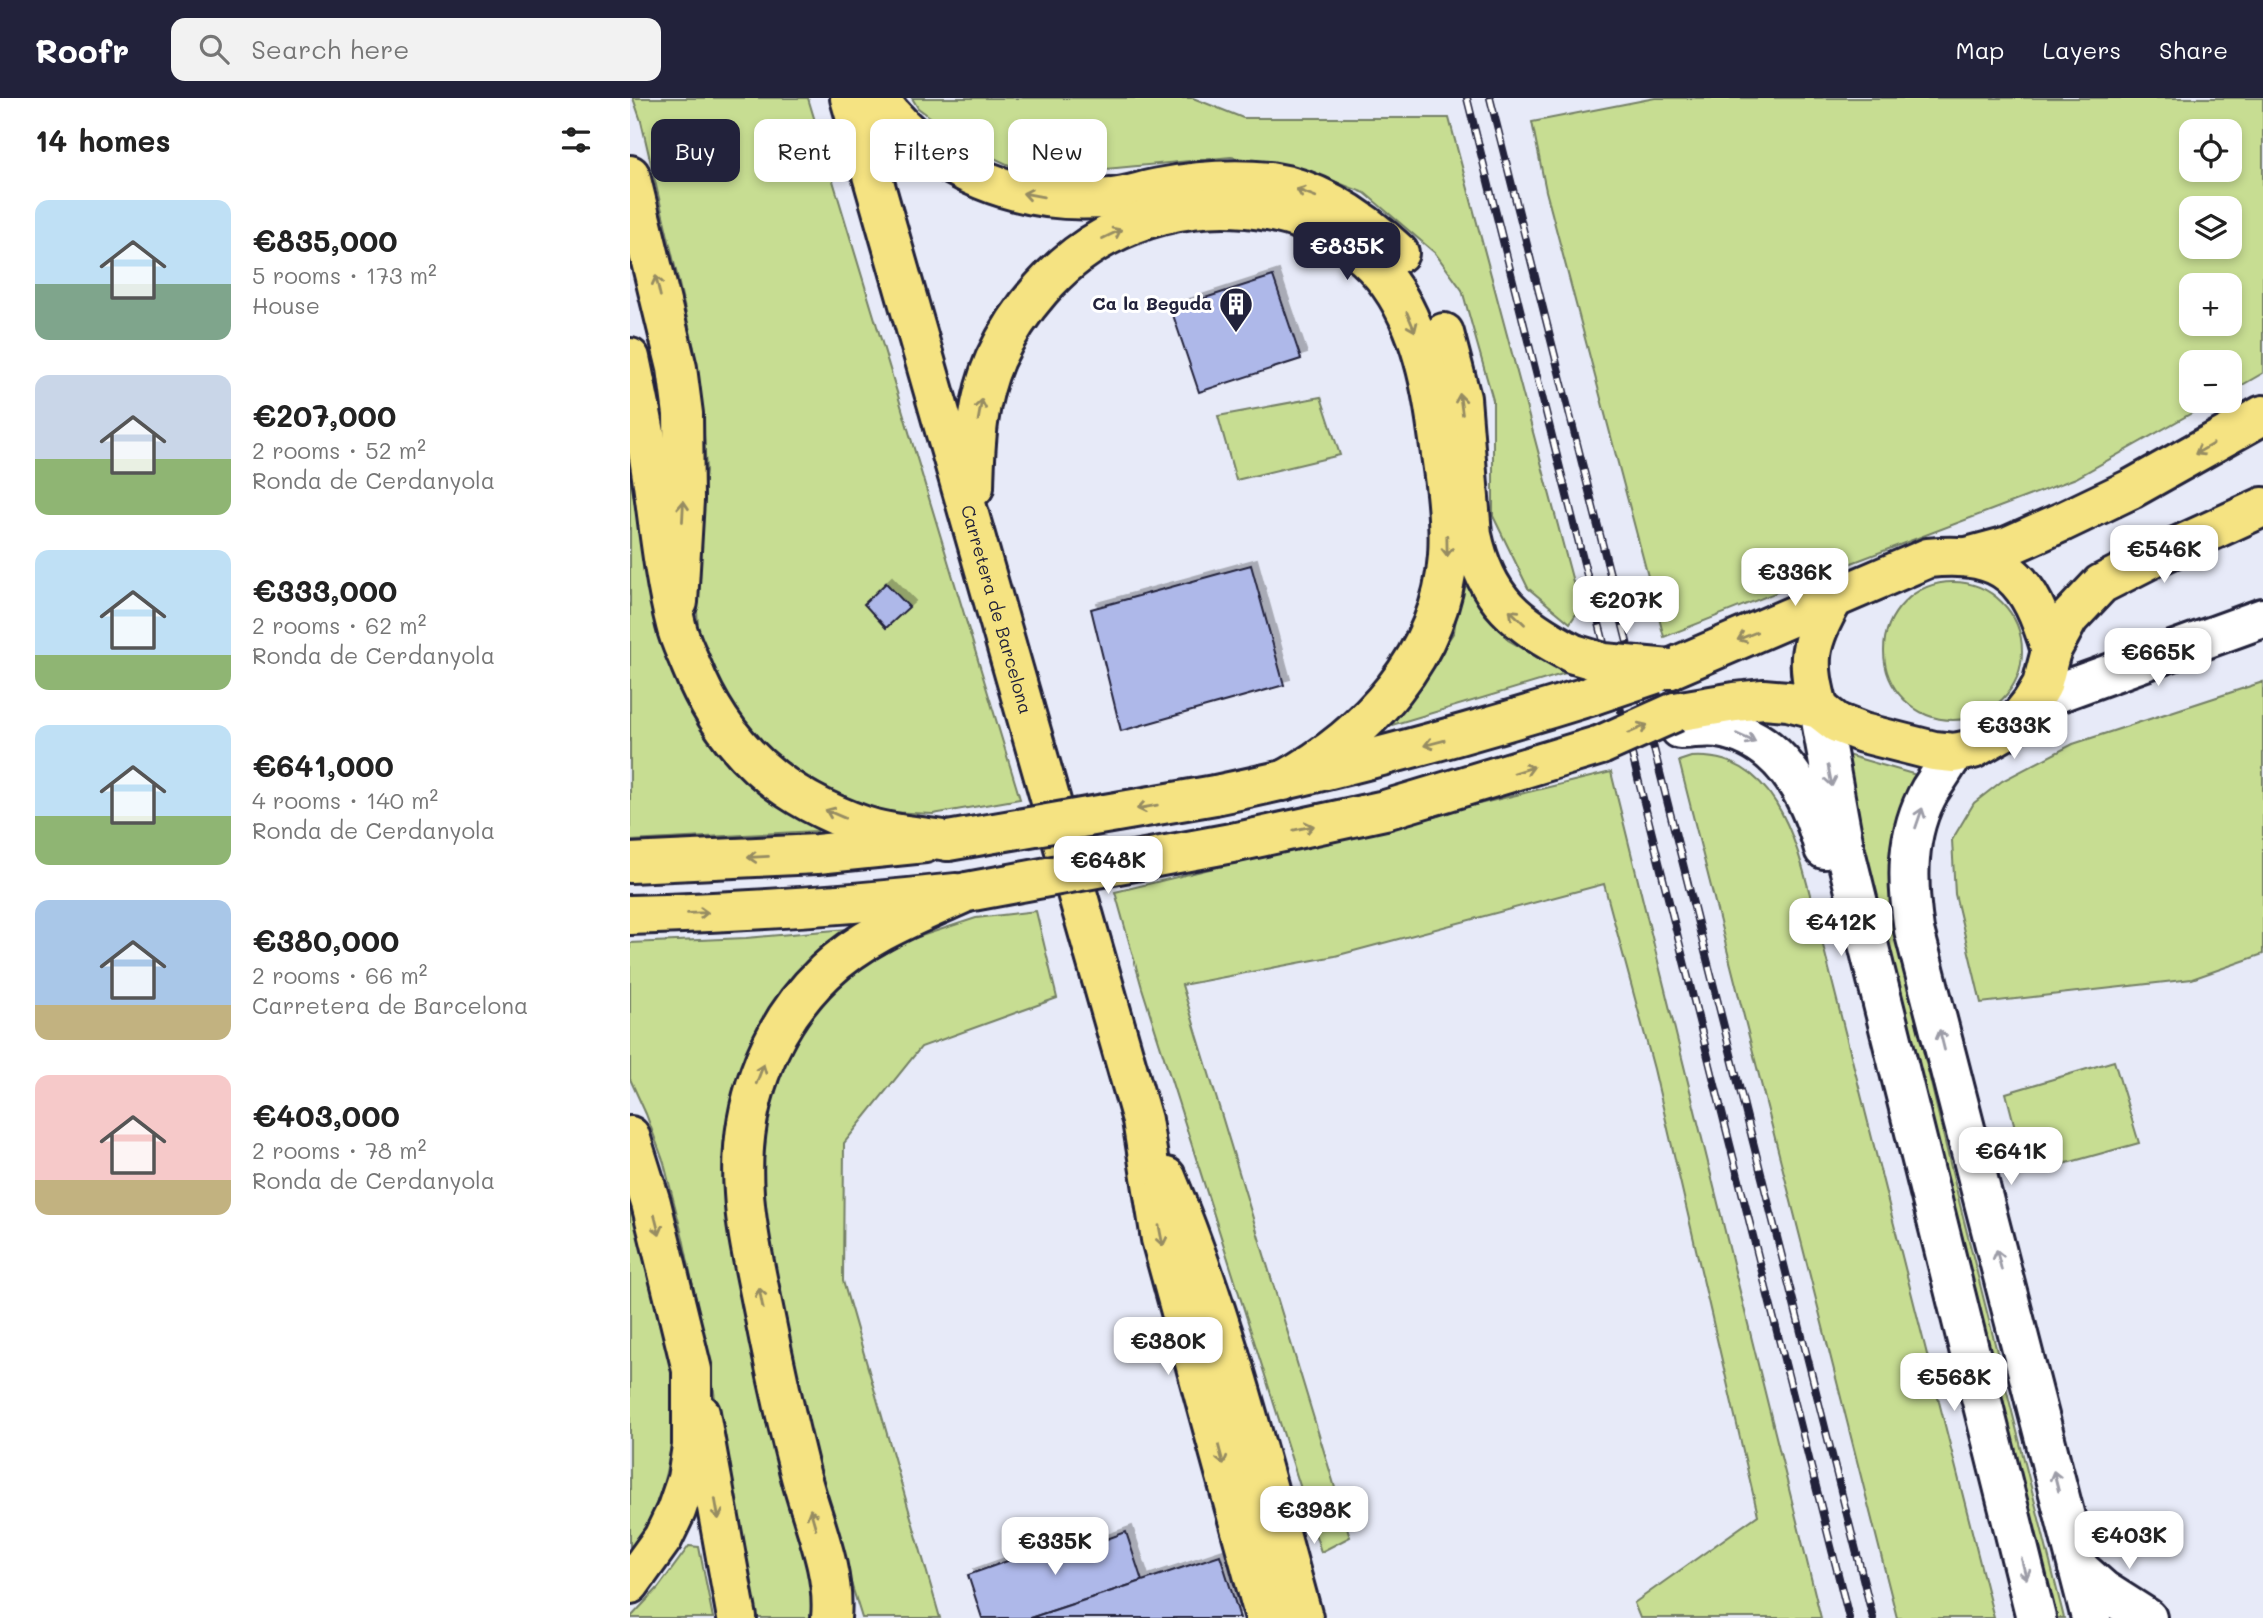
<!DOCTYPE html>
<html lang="en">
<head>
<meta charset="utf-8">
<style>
	body { margin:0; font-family:Mali,sans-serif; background:#f2f2f2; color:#222; height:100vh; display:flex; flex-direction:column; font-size:26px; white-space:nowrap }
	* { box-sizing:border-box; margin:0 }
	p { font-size:23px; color:#767676 }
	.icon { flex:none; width:38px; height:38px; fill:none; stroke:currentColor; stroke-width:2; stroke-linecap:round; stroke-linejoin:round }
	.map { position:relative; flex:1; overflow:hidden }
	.sheet { display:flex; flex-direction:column; background:#fff; width:630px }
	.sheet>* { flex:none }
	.hud { position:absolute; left:21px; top:21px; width:665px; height:63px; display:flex; gap:14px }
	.controls { position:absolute; left:1549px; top:21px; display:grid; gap:14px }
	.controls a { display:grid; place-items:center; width:63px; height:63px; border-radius:14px; background:#fff; box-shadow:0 4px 10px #0003; font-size:35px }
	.price { position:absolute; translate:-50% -60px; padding:0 16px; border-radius:14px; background:#fff; color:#222; font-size:23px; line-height:46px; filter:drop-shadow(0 2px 4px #0008) }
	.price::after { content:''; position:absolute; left:50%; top:42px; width:21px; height:16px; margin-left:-10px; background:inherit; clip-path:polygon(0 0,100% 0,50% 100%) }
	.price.on { background:#22223b; color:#fff }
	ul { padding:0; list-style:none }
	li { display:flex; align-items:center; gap:21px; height:175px; padding:0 35px }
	li span { display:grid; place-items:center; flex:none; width:196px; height:140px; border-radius:14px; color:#555 }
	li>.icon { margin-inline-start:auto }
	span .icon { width:84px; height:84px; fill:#fffc; stroke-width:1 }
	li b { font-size:30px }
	h2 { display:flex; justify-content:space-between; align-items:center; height:84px; padding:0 35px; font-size:30px }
	.pill { padding:0 24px; border-radius:14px; background:#fff; box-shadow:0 4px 10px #0003; font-size:24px; line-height:63px }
	.pill.on { background:#22223b; color:#fff }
	header { display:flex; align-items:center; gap:42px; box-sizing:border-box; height:98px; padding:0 35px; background:#22223b; color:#fff }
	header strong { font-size:33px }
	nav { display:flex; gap:38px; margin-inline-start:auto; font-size:24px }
	.search { width:490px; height:63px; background:#f2f2f2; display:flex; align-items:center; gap:18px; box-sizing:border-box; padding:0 24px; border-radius:14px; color:#767676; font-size:26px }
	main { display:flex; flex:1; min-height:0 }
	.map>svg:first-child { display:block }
	.green { fill:#c7dd92; stroke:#748066; stroke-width:2; fill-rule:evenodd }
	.building { fill:#aeb8e9; stroke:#22223b; stroke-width:2; filter:url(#shadow) }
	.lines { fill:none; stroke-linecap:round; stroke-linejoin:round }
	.minor-casing { stroke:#22223b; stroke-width:44 }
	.major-casing { stroke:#22223b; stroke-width:44 }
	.highway-casing { stroke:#22223b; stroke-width:44 }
	.minor { stroke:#fff; stroke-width:38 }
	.major { stroke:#f5e382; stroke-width:38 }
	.highway { stroke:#f5e382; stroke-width:38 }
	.rail-casing { stroke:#22223b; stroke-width:8 }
	.rail { stroke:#fff; stroke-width:5; stroke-dasharray:16; stroke-linecap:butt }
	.major-bridge-casing { stroke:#22223b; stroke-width:44; stroke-linecap:butt }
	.major-bridge { stroke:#f5e382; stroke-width:38 }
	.oneway { stroke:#968c62 }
	.oneway2 { stroke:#9c9ca7 }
	.labels { text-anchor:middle; stroke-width:6; stroke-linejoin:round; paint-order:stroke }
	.poi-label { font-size:18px; font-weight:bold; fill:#22223b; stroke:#fff; text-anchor:end }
	.street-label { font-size:18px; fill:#22223b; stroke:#fff }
</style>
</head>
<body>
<header>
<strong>Roofr</strong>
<div class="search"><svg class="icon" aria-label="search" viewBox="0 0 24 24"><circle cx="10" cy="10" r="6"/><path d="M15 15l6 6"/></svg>Search here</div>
<nav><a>Map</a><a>Layers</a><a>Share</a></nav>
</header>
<main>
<section class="sheet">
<h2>14 homes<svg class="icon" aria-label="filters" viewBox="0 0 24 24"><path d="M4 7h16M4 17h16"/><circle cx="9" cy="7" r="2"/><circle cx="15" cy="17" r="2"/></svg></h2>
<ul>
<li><span style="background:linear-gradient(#bfe0f5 60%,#7fa58c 0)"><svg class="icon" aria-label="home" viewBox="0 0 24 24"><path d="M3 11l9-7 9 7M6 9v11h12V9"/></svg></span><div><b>€835,000</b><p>5 rooms · 173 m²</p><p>House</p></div></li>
<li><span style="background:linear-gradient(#c9d6e8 60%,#8fb573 0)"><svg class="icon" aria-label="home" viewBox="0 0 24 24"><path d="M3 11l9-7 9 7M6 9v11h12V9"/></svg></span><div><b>€207,000</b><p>2 rooms · 52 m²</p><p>Ronda de Cerdanyola</p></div></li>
<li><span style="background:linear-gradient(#bfe0f5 75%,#8fb573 0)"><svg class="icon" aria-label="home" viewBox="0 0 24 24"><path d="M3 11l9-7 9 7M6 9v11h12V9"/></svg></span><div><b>€333,000</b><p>2 rooms · 62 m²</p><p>Ronda de Cerdanyola</p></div></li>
<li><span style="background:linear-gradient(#bfe0f5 65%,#8fb573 0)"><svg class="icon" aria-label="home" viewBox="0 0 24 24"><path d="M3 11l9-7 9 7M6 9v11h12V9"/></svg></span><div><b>€641,000</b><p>4 rooms · 140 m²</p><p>Ronda de Cerdanyola</p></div></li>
<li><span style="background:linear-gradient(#a9c7e8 75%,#c2b280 0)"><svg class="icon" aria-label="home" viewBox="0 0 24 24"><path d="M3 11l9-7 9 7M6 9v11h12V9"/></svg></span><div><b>€380,000</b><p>2 rooms · 66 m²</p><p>Carretera de Barcelona</p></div></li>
<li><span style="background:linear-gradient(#f6c9c9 75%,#c2b280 0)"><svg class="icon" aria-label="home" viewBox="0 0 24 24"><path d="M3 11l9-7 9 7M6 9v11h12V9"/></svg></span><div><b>€403,000</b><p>2 rooms · 78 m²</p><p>Ronda de Cerdanyola</p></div></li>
</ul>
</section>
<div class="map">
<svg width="1633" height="1520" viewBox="0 0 1633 1520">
	<defs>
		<filter id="shadow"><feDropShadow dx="6" dy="-6" stdDeviation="0" flood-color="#0004"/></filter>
	</defs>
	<rect width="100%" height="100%" fill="#e7eaf8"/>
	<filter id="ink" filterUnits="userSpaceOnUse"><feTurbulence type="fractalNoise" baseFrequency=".0143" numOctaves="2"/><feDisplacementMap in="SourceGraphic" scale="14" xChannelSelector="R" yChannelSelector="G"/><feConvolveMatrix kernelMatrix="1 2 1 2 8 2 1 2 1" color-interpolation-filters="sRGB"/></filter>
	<g filter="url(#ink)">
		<g class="green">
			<path d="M3,0H178L390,701L303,716L257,714L223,706L164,679L107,626L69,544L66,497L67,443L76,373L73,319L64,250L11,23Z"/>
			<path d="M282,0H563L613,20H819L950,510L940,525L898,490L863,418V302L832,192L805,155L735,95L667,69L601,59L403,78L340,49L288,10Z"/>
			<path d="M1025,0H1633V275L1600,294V264H1561V303H1583L1446,380L1190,477L1034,539L916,93L902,24ZM1561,33H1600V72H1561ZM1561,110H1600V149H1561ZM1561,187H1600V226H1561Z"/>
			<path d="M691,299L710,357L606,382L588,318Z"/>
			<path d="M0,323L34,528L188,725L187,733L0,743Z"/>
			<path d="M833,470L878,542L936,575L762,627L824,534Z"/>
			<circle cx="1323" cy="553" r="69"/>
			<path d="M1633,584V856L1562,881L1351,905L1325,796L1322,742L1344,705L1372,683L1443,646Z"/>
			<path d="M1210,655L1290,678L1266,838L1330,1107L1434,1520H1420Z"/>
			<path d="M1061,659C1147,653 1167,747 1184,812L1364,1520H1267L1049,663Z"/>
			<path d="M981,674L1191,1520H1010L1004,1505L1128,1417L1024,971L974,786L705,858L552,887L720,1439L691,1454L512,890L485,794Z"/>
			<path d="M406,813L427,900L291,949L214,1045L213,1183L310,1520H232L200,1418L157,1240L132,1103L130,1067L137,1007L151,972L172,932L197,900L235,866L282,841L346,820Z"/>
			<path d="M217,831L219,838L109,987L185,1491V1520H121L111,1477L82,1280L53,1140L34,1065L16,1016L0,981V845L116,840Z"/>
			<path d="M1484,963L1509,1045L1397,1076L1376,995Z"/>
			<path d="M0,1094C13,1146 30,1198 40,1250C50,1303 43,1376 18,1424C14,1433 6,1442 0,1450Z"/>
			<path d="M59,1448L69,1449L83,1520H0L28,1490Z"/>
		</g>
		<g class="building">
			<path d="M643,178L671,261L569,294L541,211Z"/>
			<path d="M621,467L654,587L491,633L461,511Z"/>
			<path d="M256,485L279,509L256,530L234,506Z"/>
			<path d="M462,1433L466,1445L496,1434L512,1483L400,1520H352L338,1477Z"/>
			<path d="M590,1457L610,1520H400L491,1490Z"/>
		</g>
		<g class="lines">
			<g class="minor-casing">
				<g id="minor">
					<path d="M1402,604L1633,520"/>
					<path d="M1189,611L1214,749L1406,1520"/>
					<path d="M1050,631C1062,631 1076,628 1088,630C1150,639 1180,697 1194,751"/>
					<path d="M1324,655C1316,668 1308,680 1300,692C1275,736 1277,784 1284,832L1461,1520"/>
					<path d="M1448,1470L1473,1492L1517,1520"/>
				</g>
			</g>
			<g class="major-casing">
				<g id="major">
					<path id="s1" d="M220,0L512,1022L531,1141L635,1520"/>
					<path d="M248,0C303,75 391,109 482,100C498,98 513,93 529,90C565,83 603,80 640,84C690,91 734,122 769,155"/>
					<path d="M0,77L47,270L53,316L54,402L48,504"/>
					<path d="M814,235L831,300L842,437C856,502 887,526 944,556"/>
					<path d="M344,389C345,345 347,302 365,261C388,212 427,165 475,139C554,97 656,97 728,153C779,193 797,260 806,321C812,365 821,413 818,458C811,558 737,637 653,683"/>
					<path d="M1337,459L1378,448L1432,424L1501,391L1633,317"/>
					<path d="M1040,571L1298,460C1377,452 1400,482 1421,553"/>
					<path d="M1189,611C1175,564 1178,545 1203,502"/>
					<path d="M1045,614L1105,604L1133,601L1158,603L1189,611L1207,625L1233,635L1304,653L1324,655L1343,651L1374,633L1387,623L1402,604L1412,587L1421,553L1439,520L1471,486L1522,460L1633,409"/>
					<path d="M585,697C713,671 838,636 963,597"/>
					<path d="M607,744L755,712L971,647"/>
					<path d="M0,765L187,756L295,745"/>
					<path d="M0,817C109,814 218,807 326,795"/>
					<path d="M536,1079C596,1221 632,1372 673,1520"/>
					<path d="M70,1315L107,1520"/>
				</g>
			</g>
			<g class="highway-casing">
				<g id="highway">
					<path d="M0,260C7,293 14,326 19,359C28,415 32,472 46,527C49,541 56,554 61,567C94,650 150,699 234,728C261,737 290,738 318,743"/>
					<path d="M0,1038L21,1105L62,1272V1348L57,1381L46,1413L33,1440L0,1486"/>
					<path d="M201,1520C206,1471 180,1418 169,1371C155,1316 143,1261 132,1205C125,1169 116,1132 114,1095C108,1014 135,931 195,874C234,836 288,816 337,794"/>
				</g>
			</g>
			<use href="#minor" class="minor"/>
			<use href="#major" class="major"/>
			<use href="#highway" class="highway"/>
			<g class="rail-casing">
				<g id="rail">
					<path d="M837,0L1219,1520"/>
					<path d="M860,0L1243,1520"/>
				</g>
			</g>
			<use href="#rail" class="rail"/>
			<g class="major-bridge-casing">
				<g id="major-bridge">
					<path d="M944,556L974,565L1040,571"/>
					<path d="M963,597L1025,576"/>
					<path d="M971,647L1045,614"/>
					<path d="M318,743L585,697"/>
					<path d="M337,794L607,744"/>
				</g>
			</g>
			<use href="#major-bridge" class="major-bridge"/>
		</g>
		<defs><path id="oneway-shaft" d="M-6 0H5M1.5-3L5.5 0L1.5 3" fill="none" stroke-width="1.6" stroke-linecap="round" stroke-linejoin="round" transform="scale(1.75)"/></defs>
		<g class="oneway">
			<use href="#oneway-shaft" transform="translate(676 95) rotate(-159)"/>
			<use href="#oneway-shaft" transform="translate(403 97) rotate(-170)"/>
			<use href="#oneway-shaft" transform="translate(482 136) rotate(-26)"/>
			<use href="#oneway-shaft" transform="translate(28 188) rotate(-103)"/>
			<use href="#oneway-shaft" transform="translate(781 224) rotate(67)"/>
			<use href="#oneway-shaft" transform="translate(831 306) rotate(-98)"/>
			<use href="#oneway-shaft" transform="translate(350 312) rotate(-80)"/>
			<use href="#oneway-shaft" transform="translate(1574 351) rotate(150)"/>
			<use href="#oneway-shaft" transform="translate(53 413) rotate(-87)"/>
			<use href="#oneway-shaft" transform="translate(817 448) rotate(89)"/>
			<use href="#oneway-shaft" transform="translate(887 519) rotate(-136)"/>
			<use href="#oneway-shaft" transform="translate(1117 538) rotate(158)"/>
			<use href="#oneway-shaft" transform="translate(1008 631) rotate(-24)"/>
			<use href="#oneway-shaft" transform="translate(804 645) rotate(165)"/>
			<use href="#oneway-shaft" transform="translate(894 672) rotate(-17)"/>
			<use href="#oneway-shaft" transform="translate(517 709) rotate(170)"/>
			<use href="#oneway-shaft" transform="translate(205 716) rotate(-157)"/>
			<use href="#oneway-shaft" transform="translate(674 730) rotate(-12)"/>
			<use href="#oneway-shaft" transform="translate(128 759) rotate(177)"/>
			<use href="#oneway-shaft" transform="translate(68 815) rotate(-2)"/>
			<use href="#oneway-shaft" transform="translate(130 976) rotate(-69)"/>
			<use href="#oneway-shaft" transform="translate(27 1127) rotate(76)"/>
			<use href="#oneway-shaft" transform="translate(531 1138) rotate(79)"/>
			<use href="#oneway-shaft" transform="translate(131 1200) rotate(-101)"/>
			<use href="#oneway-shaft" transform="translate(591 1357) rotate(75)"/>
			<use href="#oneway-shaft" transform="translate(87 1411) rotate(80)"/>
			<use href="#oneway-shaft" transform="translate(183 1421) rotate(-106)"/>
		</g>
		<g class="oneway2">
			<use href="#oneway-shaft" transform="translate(1116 640) rotate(24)"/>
			<use href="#oneway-shaft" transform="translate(1200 678) rotate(79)"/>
			<use href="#oneway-shaft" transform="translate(1289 720) rotate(-71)"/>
			<use href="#oneway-shaft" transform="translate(1312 942) rotate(-104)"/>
			<use href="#oneway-shaft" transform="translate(1369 1162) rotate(-104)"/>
			<use href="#oneway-shaft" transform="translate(1426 1383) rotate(-104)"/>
			<use href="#oneway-shaft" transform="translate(1394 1471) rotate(76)"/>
		</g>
	</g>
	<defs>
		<g id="building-pin" transform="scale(1.75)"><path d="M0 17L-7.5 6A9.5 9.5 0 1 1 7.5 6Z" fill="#22223b" stroke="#fff"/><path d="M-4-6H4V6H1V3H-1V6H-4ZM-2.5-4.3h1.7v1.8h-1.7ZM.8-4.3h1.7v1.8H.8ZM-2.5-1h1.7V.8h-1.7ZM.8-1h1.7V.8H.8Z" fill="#fff"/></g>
	</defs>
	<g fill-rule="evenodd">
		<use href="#building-pin" x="606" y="206"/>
	</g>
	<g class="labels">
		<g class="poi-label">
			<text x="582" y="212">Ca la Beguda</text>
		</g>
		<g class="street-label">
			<text dy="6" stroke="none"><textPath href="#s1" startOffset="532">Carretera de Barcelona</textPath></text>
		</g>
	</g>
</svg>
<div class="controls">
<a><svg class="icon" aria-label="locate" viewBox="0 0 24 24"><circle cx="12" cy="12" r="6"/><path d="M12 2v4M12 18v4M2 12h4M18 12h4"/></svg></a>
<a><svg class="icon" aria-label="layers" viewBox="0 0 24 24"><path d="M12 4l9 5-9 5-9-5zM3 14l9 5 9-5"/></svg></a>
<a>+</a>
<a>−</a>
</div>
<b class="price on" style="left:717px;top:184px">€835K</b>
<b class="price" style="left:1534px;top:487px">€546K</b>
<b class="price" style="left:1165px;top:510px">€336K</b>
<b class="price" style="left:996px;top:538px">€207K</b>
<b class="price" style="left:1528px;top:590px">€665K</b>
<b class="price" style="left:1384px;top:663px">€333K</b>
<b class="price" style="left:478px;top:798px">€648K</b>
<b class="price" style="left:1211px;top:860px">€412K</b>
<b class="price" style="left:1381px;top:1089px">€641K</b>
<b class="price" style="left:538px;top:1279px">€380K</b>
<b class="price" style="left:1324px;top:1315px">€568K</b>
<b class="price" style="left:684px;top:1448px">€398K</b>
<b class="price" style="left:1499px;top:1473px">€403K</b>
<b class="price" style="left:425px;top:1479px">€335K</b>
<div class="hud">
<a class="pill on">Buy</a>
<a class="pill">Rent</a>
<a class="pill">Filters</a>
<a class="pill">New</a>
</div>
</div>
</main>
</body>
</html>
